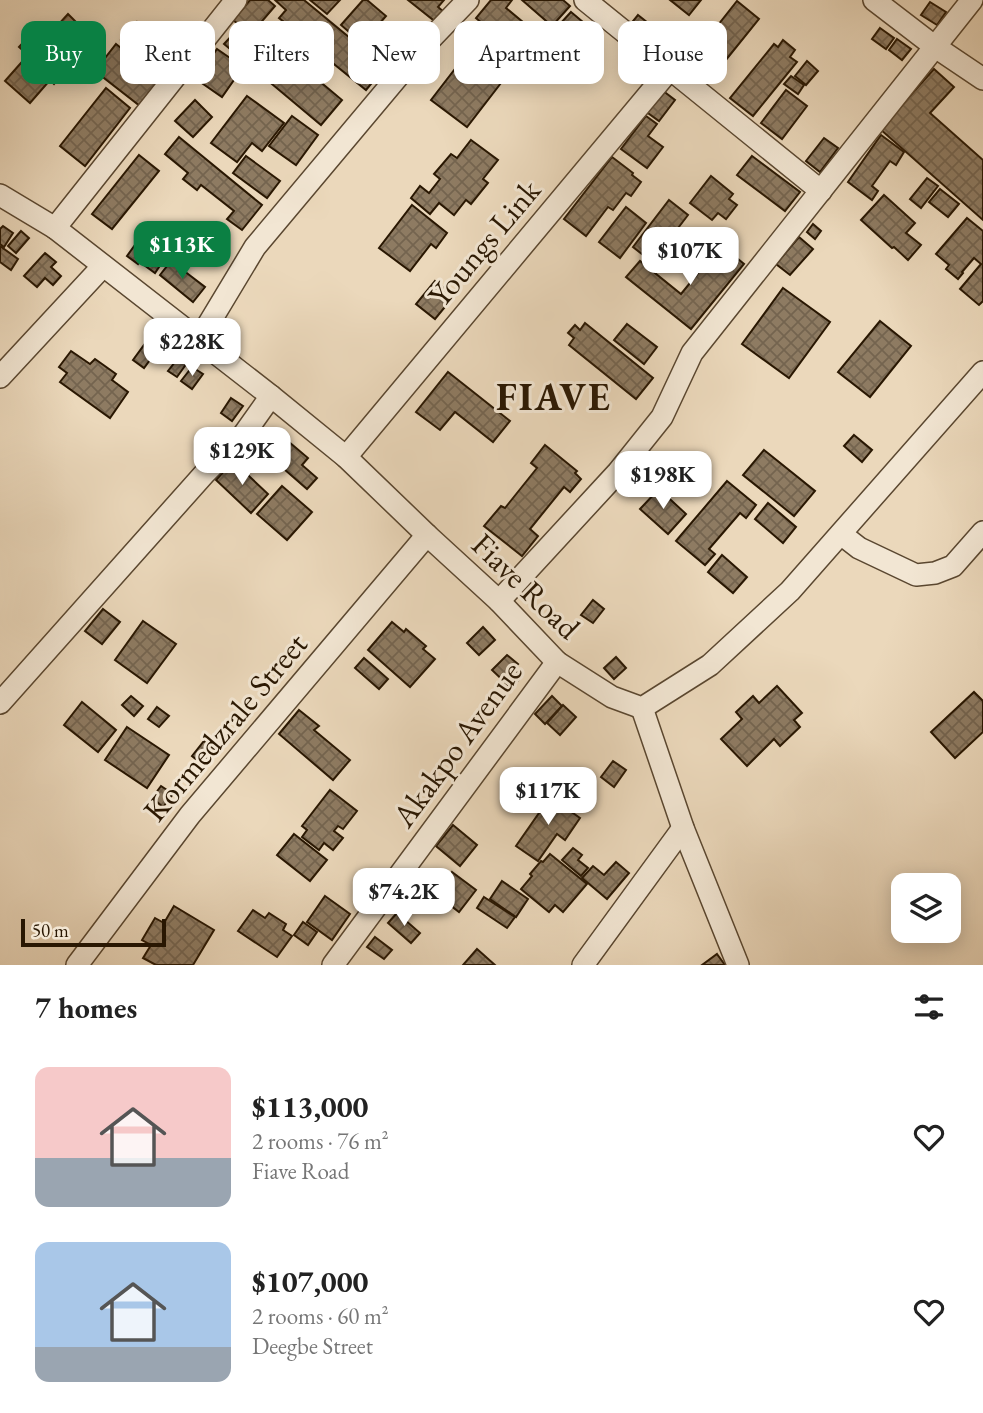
<!DOCTYPE html>
<html lang="en">
<head>
<meta charset="utf-8">
<style>
	body { margin:0; font-family:"EB Garamond",serif; background:#f2f2f2; color:#222; height:100vh; display:flex; flex-direction:column; font-size:26px; white-space:nowrap }
	* { box-sizing:border-box; margin:0 }
	p { font-size:23px; color:#767676 }
	.icon { flex:none; width:38px; height:38px; fill:none; stroke:currentColor; stroke-width:2; stroke-linecap:round; stroke-linejoin:round }
	.map { position:relative; height:965px; overflow:hidden }
	.details { display:flex; flex-direction:column; background:#fff; flex:1 }
	.details>* { flex:none }
	.banner { position:absolute; left:21px; top:21px; width:942px; height:63px; display:flex; gap:14px }
	.tools { position:absolute; left:891px; top:873px; display:grid; gap:14px }
	.tools a { display:grid; place-items:center; width:70px; height:70px; border-radius:14px; background:#fff; box-shadow:0 4px 18px #0003; font-size:35px }
	.scale { position:absolute; left:21px; bottom:18px; width:145px; box-sizing:border-box; padding-left:7px; border:4px solid #291702; border-top:0; font-size:19px; line-height:24px; white-space:nowrap; color:#291702; -webkit-text-stroke:5px #f2e6d3; paint-order:stroke }
	.price { position:absolute; translate:-50% -60px; padding:0 16px; border-radius:14px; background:#fff; color:#222; font-size:23px; line-height:46px; filter:drop-shadow(0 2px 4px #0008) }
	.price::after { content:''; position:absolute; left:50%; top:42px; width:21px; height:16px; margin-left:-10px; background:inherit; clip-path:polygon(0 0,100% 0,50% 100%) }
	.price.active { background:#0b8043; color:#fff }
	ul { padding:0; list-style:none }
	li { display:flex; align-items:center; gap:21px; height:175px; padding:0 35px }
	li span { display:grid; place-items:center; flex:none; width:196px; height:140px; border-radius:14px; color:#555 }
	li>.icon { margin-inline-start:auto }
	span .icon { width:84px; height:84px; fill:#fffc; stroke-width:1 }
	li b { font-size:30px }
	h2 { display:flex; justify-content:space-between; align-items:center; height:84px; padding:0 35px; font-size:30px }
	.tag { padding:0 24px; border-radius:14px; background:#fff; box-shadow:0 4px 18px #0003; font-size:24px; line-height:63px }
	.tag.active { background:#0b8043; color:#fff }
	.map>svg:first-child { display:block }
	.building { fill:url(#building-cross-hatch); stroke:#291702; stroke-width:2 }
	.lines { fill:none; stroke-linecap:round; stroke-linejoin:round }
	.minor-casing { stroke:#5a4730; stroke-width:24 }
	.minor { stroke:#f2e6d3; stroke-width:21 }
	.labels { text-anchor:middle; stroke-width:6; stroke-linejoin:round; paint-order:stroke }
	.street-label { font-size:32px; fill:#291702; stroke:#f2e6d3 }
	.district-label { font-size:38px; font-weight:bold; letter-spacing:2px; fill:#291702; stroke:#f2e6d3 }
</style>
</head>
<body>
<div class="map">
<svg width="983" height="965" viewBox="0 0 983 965">
	<defs>
		<pattern id="building-cross-hatch" width="8" height="8" patternUnits="userSpaceOnUse" patternTransform="scale(1.75)"><rect width="8" height="8" fill="#8e7b62"/><path d="M0 0l8 8M0 8l8-8" fill="none" stroke="#74644f"/></pattern>
	</defs>
	<rect width="100%" height="100%" fill="#ebd8bb"/>
	<filter id="stains"><feTurbulence type="fractalNoise" baseFrequency=".00286" numOctaves="4"/><feColorMatrix values="0 0 0 0 .2 0 0 0 0 .09 0 0 0 0 .02 0 0 0 .5 -.17"/></filter>
	<radialGradient id="worn" r=".72"><stop offset=".6" stop-color="#630" stop-opacity="0"/><stop offset="1" stop-color="#630" stop-opacity=".3"/></radialGradient>
	<g class="building">
		<path d="M250,0H268L275,6L251,34L233,20Z"/>
		<path d="M275,0H304L385,67L366,90L319,52L305,69L342,100L321,125L224,44L238,29L248,38L252,33L279,56L298,33L279,18L286,10Z"/>
		<path d="M310,0H340L327,14Z"/>
		<path d="M363,0H367L386,16L379,24L403,45L386,64L341,25Z"/>
		<path d="M408,0H444L438,7L445,13L437,23Z"/>
		<path d="M491,0H512L506,8L541,37L523,57L476,18Z"/>
		<path d="M522,0H563L570,6L552,26Z"/>
		<path d="M670,0H701L689,15Z"/>
		<path d="M737,1L759,19L721,66L699,49Z"/>
		<path d="M930,2L946,12L937,25L921,15Z"/>
		<path d="M571,12L583,22L540,70L528,59Z"/>
		<path d="M68,14L81,27L71,37L58,25Z"/>
		<path d="M638,15L658,31L649,42L629,26Z"/>
		<path d="M137,22L179,56L163,75L152,66L158,59L142,47L137,54L121,40Z"/>
		<path d="M470,24L517,62L504,79L456,41Z"/>
		<path d="M880,28L894,38L886,49L872,39Z"/>
		<path d="M34,31L71,64L54,84L50,80L30,103L5,81L28,55L19,47Z"/>
		<path d="M661,32L683,51L675,61L653,42Z"/>
		<path d="M897,39L911,49L902,60L889,50Z"/>
		<path d="M783,40L795,50L790,57L797,62L753,116L730,98L774,44L778,47Z"/>
		<path d="M116,44L136,60L143,51L148,56L141,65L161,79L140,106L95,71Z"/>
		<path d="M217,49L243,67L222,97L196,79Z"/>
		<path d="M465,56L501,83L467,127L431,100Z"/>
		<path d="M807,61L818,71L806,85L795,76Z"/>
		<path d="M934,69L954,87L930,113L983,160V220L880,129Z"/>
		<path d="M791,76L804,85L798,94L784,84Z"/>
		<path d="M658,87L675,100L659,121L641,108Z"/>
		<path d="M106,88L130,108L85,166L60,146Z"/>
		<path d="M786,90L807,106L782,139L761,123Z"/>
		<path d="M247,96L284,123L262,151L252,143L237,162L211,143Z"/>
		<path d="M195,100L212,117L193,137L175,121Z"/>
		<path d="M292,116L318,135L296,165L269,146Z"/>
		<path d="M646,116L657,124L648,136L663,147L647,168L621,149Z"/>
		<path d="M881,135L904,152L896,165L890,161L872,186L878,191L872,200L848,182Z"/>
		<path d="M179,137L262,205L242,230L227,219L234,211L201,185L197,190L183,179L188,173L165,154Z"/>
		<path d="M824,138L838,148L820,172L806,161Z"/>
		<path d="M471,140L498,160L483,179L488,183L471,204L466,200L454,215L439,203L430,214L411,198L420,186L429,193L440,179L434,174L451,154L457,158Z"/>
		<path d="M139,155L159,171L112,229L92,214Z"/>
		<path d="M246,156L280,181L267,198L233,173Z"/>
		<path d="M752,156L800,192L785,211L737,175Z"/>
		<path d="M612,157L633,173L632,175L641,182L631,196L626,193L613,210L608,207L586,236L564,219Z"/>
		<path d="M711,176L733,194L729,199L737,205L726,219L718,213L712,220L690,203Z"/>
		<path d="M927,178L938,186L921,208L910,199Z"/>
		<path d="M940,189L959,204L948,217L929,202Z"/>
		<path d="M884,195L915,223L906,233L921,245L908,260L894,247L892,248L861,220Z"/>
		<path d="M669,200L688,215L652,262L633,247Z"/>
		<path d="M412,205L447,233L436,248L431,244L410,271L379,248Z"/>
		<path d="M626,207L646,223L620,258L599,242Z"/>
		<path d="M967,218L983,231V301L979,305L960,289L981,264L974,258L962,272L963,273L958,279L946,269L949,265L936,254Z"/>
		<path d="M813,224L821,231L815,239L807,232Z"/>
		<path d="M3,226L13,233L4,247L0,244V229Z"/>
		<path d="M21,231L29,238L16,253L8,246Z"/>
		<path d="M799,237L813,249L790,275L776,264Z"/>
		<path d="M137,242L149,250L138,264L127,256Z"/>
		<path d="M721,245L744,264L691,329L626,277L640,261L681,294Z"/>
		<path d="M0,246L18,259L11,270L0,262Z"/>
		<path d="M154,250L165,258L155,273L144,265Z"/>
		<path d="M45,253L56,262L51,267L61,276L53,285L45,278L37,287L24,276Z"/>
		<path d="M171,261L205,287L193,302L160,275Z"/>
		<path d="M435,281L454,296L435,319L416,304Z"/>
		<path d="M783,288L830,322L789,378L742,344Z"/>
		<path d="M880,321L911,346L870,397L838,372Z"/>
		<path d="M585,323L653,378L636,399L569,345L574,338L568,333L575,325L580,330Z"/>
		<path d="M627,324L657,347L644,364L614,340Z"/>
		<path d="M144,345L155,353L144,368L133,360Z"/>
		<path d="M71,351L90,364L95,359L116,374L112,380L128,392L110,418L60,382L67,373L59,367Z"/>
		<path d="M179,357L187,363L177,377L168,371Z"/>
		<path d="M192,367L203,374L192,389L181,381Z"/>
		<path d="M448,372L510,421L493,442L455,412L440,430L416,412Z"/>
		<path d="M231,398L243,406L232,421L221,413Z"/>
		<path d="M276,431L308,458L302,465L317,478L307,489L261,449Z"/>
		<path d="M854,435L872,450L862,462L844,446Z"/>
		<path d="M545,445L577,471L575,473L581,479L570,492L564,487L530,529L538,536L522,556L484,526L501,506L505,508L537,468L531,463Z"/>
		<path d="M764,450L815,491L794,516L743,475Z"/>
		<path d="M233,461L268,494L251,513L216,480Z"/>
		<path d="M727,481L756,505L746,518L740,513L709,549L715,554L705,565L676,541Z"/>
		<path d="M282,486L312,512L287,540L257,514Z"/>
		<path d="M659,489L686,514L668,534L640,509Z"/>
		<path d="M768,503L796,527L783,543L755,519Z"/>
		<path d="M722,555L747,577L733,593L708,572Z"/>
		<path d="M593,600L604,609L593,623L581,615Z"/>
		<path d="M103,609L120,622L102,644L85,631Z"/>
		<path d="M143,621L176,644L147,683L115,660Z"/>
		<path d="M392,622L404,632L406,629L426,646L423,649L435,659L410,687L368,650Z"/>
		<path d="M483,627L495,640L479,655L467,643Z"/>
		<path d="M507,655L518,664L514,668L522,676L511,688L492,670Z"/>
		<path d="M616,657L626,668L614,679L604,668Z"/>
		<path d="M364,658L388,679L379,689L355,668Z"/>
		<path d="M777,686L802,713L794,720L800,727L780,746L774,739L747,766L721,739L742,719L736,712L753,696L759,703Z"/>
		<path d="M974,692L983,701V732L955,758L931,732Z"/>
		<path d="M131,696L143,706L134,716L122,705Z"/>
		<path d="M552,696L562,706L545,724L535,714Z"/>
		<path d="M82,702L116,730L98,752L64,725Z"/>
		<path d="M563,705L576,717L560,735L547,723Z"/>
		<path d="M157,707L169,716L159,727L148,719Z"/>
		<path d="M299,710L319,726L314,730L350,760L333,780L279,734Z"/>
		<path d="M127,727L169,755L147,788L105,760Z"/>
		<path d="M204,741L216,750L203,765L192,756Z"/>
		<path d="M613,761L626,770L614,787L601,777Z"/>
		<path d="M161,786L173,794L163,807L152,798Z"/>
		<path d="M330,790L357,811L343,829L338,826L334,831L343,838L333,850L324,843L319,850L302,837L307,830L302,826Z"/>
		<path d="M553,793L566,802L563,806L580,818L565,840L557,834L538,861L516,846Z"/>
		<path d="M453,825L477,845L460,866L436,846Z"/>
		<path d="M294,834L327,860L310,881L277,855Z"/>
		<path d="M573,848L582,855L578,860L588,868L581,876L562,860Z"/>
		<path d="M550,854L587,884L563,912L555,905L549,912L521,889L532,876L530,874L541,861L543,862Z"/>
		<path d="M616,862L629,873L607,899L582,878L593,866L604,875Z"/>
		<path d="M452,872L476,890L459,912L436,894Z"/>
		<path d="M502,881L528,899L516,917L490,899Z"/>
		<path d="M325,896L350,914L332,940L307,922Z"/>
		<path d="M484,897L515,917L507,928L477,908Z"/>
		<path d="M174,906L214,930L193,965H156L143,958L151,945L142,940L155,918L164,923Z"/>
		<path d="M253,910L265,918L269,913L286,924L283,930L292,936L277,957L238,931Z"/>
		<path d="M397,913L420,933L411,943L388,923Z"/>
		<path d="M303,922L317,932L308,945L294,935Z"/>
		<path d="M375,937L392,950L384,959L367,947Z"/>
		<path d="M477,949L495,965H463Z"/>
		<path d="M717,954L725,965H702Z"/>
	</g>
	<g class="lines">
		<g class="minor-casing">
			<g id="minor">
				<path d="M585,0L821,191"/>
				<path d="M874,0L934,46L983,79"/>
				<path d="M0,195L55,228L271,396L346,457L427,535L499,601L557,662L612,697L642,708L710,665L790,591L983,372"/>
				<path d="M55,228L236,0"/>
				<path d="M199,340L255,247L421,49L468,0"/>
				<path d="M0,377L103,266"/>
				<path d="M346,457L670,69"/>
				<path d="M841,534L859,548L916,575L935,573L953,566L983,532"/>
				<path d="M499,601L618,472L662,417L692,353L972,0"/>
				<path d="M0,703L205,473L244,434L271,396"/>
				<path d="M642,708L683,828L738,965"/>
				<path d="M77,965L190,815L427,535"/>
				<path d="M333,965L557,662"/>
				<path d="M583,965L683,828"/>
			</g>
		</g>
		<use href="#minor" class="minor"/>
	</g>
	<g class="labels">
		<g class="street-label">
			<text transform="translate(484 243) rotate(-50)" y="11">Youngs Link</text>
			<text transform="translate(526 586) rotate(44)" y="11">Fiave Road</text>
			<text transform="translate(225 727) rotate(-50)" y="11">Kormedzrale Street</text>
			<text transform="translate(457 744) rotate(-54)" y="11">Akakpo Avenue</text>
		</g>
		<g class="district-label">
			<text x="554" y="410">FIAVE</text>
		</g>
	</g>
	<rect width="100%" height="100%" filter="url(#stains)"/>
	<rect width="100%" height="100%" fill="url(#worn)"/>
</svg>
<div class="tools">
<a><svg class="icon" aria-label="layers" viewBox="0 0 24 24"><path d="M12 4l9 5-9 5-9-5zM3 14l9 5 9-5"/></svg></a>
</div>
<div class="scale">50 m</div>
<b class="price active" style="left:182px;top:281px">$113K</b>
<b class="price" style="left:690px;top:287px">$107K</b>
<b class="price" style="left:192px;top:378px">$228K</b>
<b class="price" style="left:242px;top:487px">$129K</b>
<b class="price" style="left:663px;top:511px">$198K</b>
<b class="price" style="left:548px;top:827px">$117K</b>
<b class="price" style="left:404px;top:928px">$74.2K</b>
<div class="banner">
<a class="tag active">Buy</a>
<a class="tag">Rent</a>
<a class="tag">Filters</a>
<a class="tag">New</a>
<a class="tag">Apartment</a>
<a class="tag">House</a>
</div>
</div>
<section class="details">
<h2>7 homes<svg class="icon" aria-label="filters" viewBox="0 0 24 24"><path d="M4 7h16M4 17h16"/><circle cx="9" cy="7" r="2"/><circle cx="15" cy="17" r="2"/></svg></h2>
<ul>
<li><span style="background:linear-gradient(#f6c9c9 65%,#9aa5b1 0)"><svg class="icon" aria-label="home" viewBox="0 0 24 24"><path d="M3 11l9-7 9 7M6 9v11h12V9"/></svg></span><div><b>$113,000</b><p>2 rooms · 76 m²</p><p>Fiave Road</p></div><svg class="icon" aria-label="heart" viewBox="0 0 24 24"><path d="M12 20l-8-8c-3-5 5-10 8-4 3-6 11-1 8 4z"/></svg></li>
<li><span style="background:linear-gradient(#a9c7e8 75%,#9aa5b1 0)"><svg class="icon" aria-label="home" viewBox="0 0 24 24"><path d="M3 11l9-7 9 7M6 9v11h12V9"/></svg></span><div><b>$107,000</b><p>2 rooms · 60 m²</p><p>Deegbe Street</p></div><svg class="icon" aria-label="heart" viewBox="0 0 24 24"><path d="M12 20l-8-8c-3-5 5-10 8-4 3-6 11-1 8 4z"/></svg></li>
</ul>
</section>
</body>
</html>
